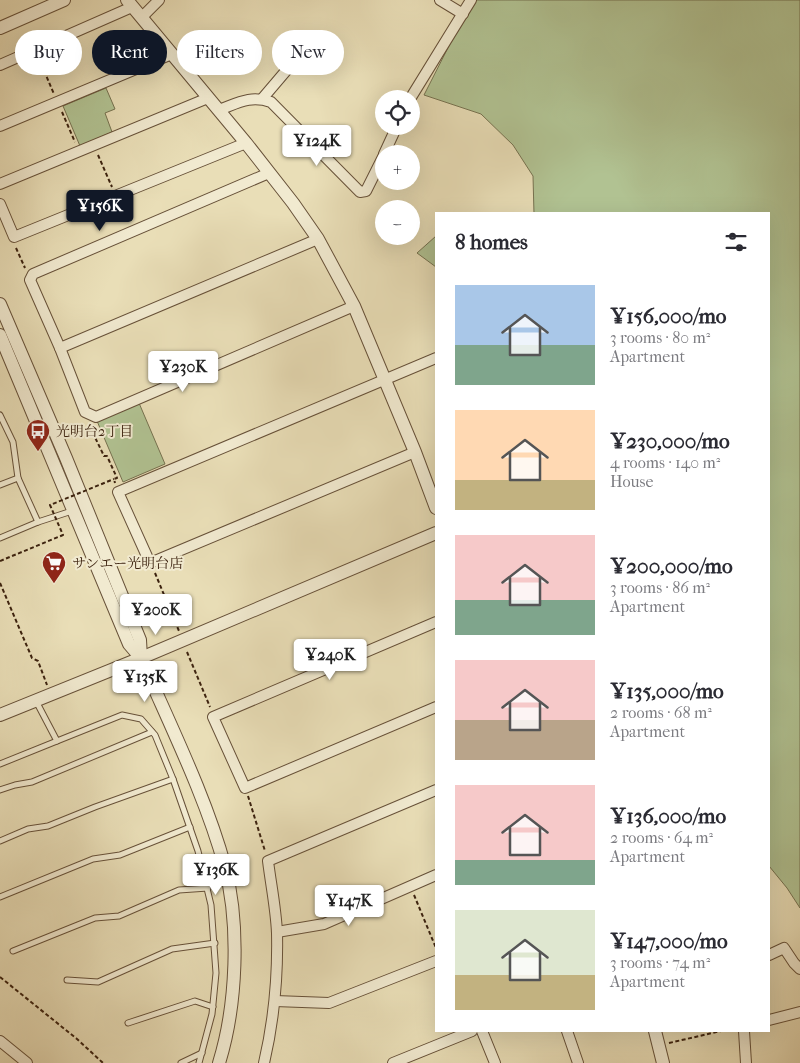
<!DOCTYPE html>
<html lang="en">
<head>
<meta charset="utf-8">
<style>
	body { margin:0; font-family:"IM FELL French Canon","Noto Serif JP",serif; background:#f2f2f3; color:#2b2b33; height:100vh; display:flex; flex-direction:column; font-size:19px; white-space:nowrap }
	* { box-sizing:border-box; margin:0 }
	p { font-size:16px; color:#7c7c81 }
	.icon { flex:none; width:28px; height:28px; fill:none; stroke:currentColor; stroke-width:2; stroke-linecap:round; stroke-linejoin:round }
	.map { position:relative; flex:1; overflow:hidden }
	.drawer { position:absolute; left:435px; top:212px; width:335px; height:820px; display:flex; flex-direction:column; background:#fff; border-radius:0px; box-shadow:0 5px 20px #0002 }
	.drawer>* { flex:none }
	.hud { position:absolute; left:15px; top:30px; width:345px; height:45px; display:flex; gap:10px }
	.controls { position:absolute; left:375px; top:90px; display:grid; gap:10px }
	.controls a { display:grid; place-items:center; width:45px; height:45px; border-radius:50%; background:#fff; box-shadow:0 5px 20px #0002; font-size:25px }
	.price { position:absolute; translate:-50% -42px; padding:0 11px; border-radius:5px; background:#fff; color:#222; font-size:16px; line-height:32px; filter:drop-shadow(0 1px 2px #0008) }
	.price::after { content:''; position:absolute; left:50%; top:30px; width:15px; height:11px; margin-left:-8px; background:inherit; clip-path:polygon(0 0,100% 0,50% 100%) }
	.price.current { background:#111827; color:#fff }
	ul { padding:0; list-style:none }
	li { display:flex; align-items:center; gap:15px; height:125px; padding:0 20px }
	li span { display:grid; place-items:center; flex:none; width:140px; height:100px; border-radius:0px; color:#555 }
	li>.icon { margin-inline-start:auto }
	span .icon { width:60px; height:60px; fill:#fffc; stroke-width:1 }
	li b { font-size:21px }
	h2 { display:flex; justify-content:space-between; align-items:center; height:60px; padding:0 20px; font-size:21px }
	.chip { padding:0 18px; border-radius:22px; background:#fff; box-shadow:0 5px 20px #0002; font-size:18px; line-height:45px }
	.chip.current { background:#111827; color:#fff }
	.map>svg:first-child { display:block }
	.green { fill:#b1c292; stroke:#767250 }
	.lines { fill:none; stroke-linecap:round; stroke-linejoin:round }
	.service-casing { stroke:#675139; stroke-width:7 }
	.minor-casing { stroke:#675139; stroke-width:12 }
	.tertiary-casing { stroke:#675139; stroke-width:14 }
	.path { stroke:#3c220f; stroke-width:2; stroke-dasharray:4 2.5; stroke-linecap:butt }
	.service { stroke:#f1ead0; stroke-width:5 }
	.minor { stroke:#f1ead0; stroke-width:10 }
	.tertiary { stroke:#f1ead0; stroke-width:12 }
	.path-bridge { stroke:#3c220f; stroke-width:2; stroke-dasharray:4 2.5; stroke-linecap:butt }
	.labels { text-anchor:middle; stroke-width:4; stroke-linejoin:round; paint-order:stroke }
	.poi-label { font-size:14px; fill:#3c220f; stroke:#f1ead0; text-anchor:start }
</style>
</head>
<body>
<div class="map">
<svg width="800" height="1063" viewBox="0 0 800 1063">
	<rect width="100%" height="100%" fill="#e9deb7"/>
	<filter id="stains"><feTurbulence type="fractalNoise" baseFrequency=".004" numOctaves="4"/><feColorMatrix values="0 0 0 0 .2 0 0 0 0 .09 0 0 0 0 .02 0 0 0 .5 -.17"/></filter>
	<radialGradient id="worn" r=".72"><stop offset=".6" stop-color="#630" stop-opacity="0"/><stop offset="1" stop-color="#630" stop-opacity=".3"/></radialGradient>
	<g class="green">
		<path d="M476,0H800V908L787,888L769,866V214H534L533,176L513,145L481,114L424,95L456,32Z"/>
		<path d="M106,88L115,109L105,113L112,132L80,146L63,106Z"/>
		<path d="M436,236V267L417,253Z"/>
		<path d="M139,403L165,464L123,482L97,421Z"/>
	</g>
	<g class="lines">
		<g class="service-casing">
			<g id="service">
				<path d="M0,415L13,442L18,478L38,522"/>
				<path d="M0,485L18,478"/>
				<path d="M0,538L38,522L72,511"/>
				<path d="M36,701L57,741L122,715L141,719L155,735L173,779L198,851L211,905L216,973L212,1014L199,1063"/>
				<path d="M0,764L57,741"/>
				<path d="M0,790L15,785L32,782L152,732"/>
				<path d="M0,841L28,829L48,826L95,807L173,779"/>
				<path d="M0,897L93,859L120,855L190,827"/>
				<path d="M13,951L95,918L119,916L179,890L208,888"/>
				<path d="M67,980L98,982L172,949L215,943"/>
				<path d="M128,1023L195,1001L213,1007"/>
				<path d="M181,1063L202,1053"/>
			</g>
		</g>
		<g class="minor-casing">
			<g id="minor">
				<path d="M440,0L463,14"/>
				<path d="M142,17L159,0"/>
				<path d="M0,65L132,7"/>
				<path d="M262,99L302,52"/>
				<path d="M410,99L471,0"/>
				<path d="M219,110C238,103 250,95 271,102L360,192L366,191L384,155"/>
				<path d="M0,126L172,54"/>
				<path d="M384,154L397,126"/>
				<path d="M269,173L33,274L30,280L60,348L85,412L96,417L354,306"/>
				<path d="M0,184L208,98"/>
				<path d="M0,204L14,237L246,143"/>
				<path d="M60,348L318,239"/>
				<path d="M415,452L150,563L118,492L436,358"/>
				<path d="M436,622L213,717L245,788L436,707"/>
				<path d="M277,932L324,924L436,875"/>
				<path d="M769,955L784,948L794,963L800,969"/>
				<path d="M275,1001L329,1003L436,961"/>
				<path d="M769,1020L800,1012"/>
				<path d="M482,1031L495,1063"/>
				<path d="M567,1031L578,1063"/>
				<path d="M744,1031L746,1063"/>
				<path d="M0,1041L27,1063"/>
				<path d="M264,1063C274,1020 278,977 277,933C276,909 271,885 268,861L436,790"/>
				<path d="M393,1063L472,1031"/>
			</g>
		</g>
		<g class="tertiary-casing">
			<g id="tertiary">
				<path d="M127,0L246,143L293,203L318,239L354,306L415,452L436,508"/>
				<path d="M0,28L64,0"/>
				<path d="M0,304L66,458L140,640L141,658"/>
				<path d="M0,335L129,644L141,658C170,725 206,797 225,867C240,925 237,1005 219,1063"/>
				<path d="M0,715L141,658L436,533"/>
				<path d="M655,1031L663,1063"/>
			</g>
		</g>
		<g class="path">
			<path d="M39,59L54,94"/>
			<path d="M62,112L75,142"/>
			<path d="M98,155L112,187"/>
			<path d="M16,248L25,268"/>
			<path d="M95,427L92,431L104,456H107L117,478L114,479L115,483"/>
			<path d="M155,573L179,631"/>
			<path d="M0,583L32,658L38,661L47,685"/>
			<path d="M187,652L210,707"/>
			<path d="M248,796L265,851"/>
			<path d="M414,895L436,948"/>
			<path d="M0,977L77,1039L103,1063"/>
			<path d="M669,1043L721,1031"/>
		</g>
		<use href="#service" class="service"/>
		<use href="#minor" class="minor"/>
		<use href="#tertiary" class="tertiary"/>
		<path class="path-bridge" d="M0,561L63,535L50,505L114,479"/>
	</g>
	<defs>
		<g id="bus-pin" transform="scale(1.25)"><path d="M0 17L-7.5 6A9.5 9.5 0 1 1 7.5 6Z" fill="#8f2418" stroke="#f1ead0"/><path d="M-5-6H5V4H4V6H2V4H-2V6H-4V4H-5ZM-3.5-4V0h7V-4ZM-3.5 1.2v1.5H-2V1.2ZM2 1.2v1.5H3.5V1.2Z" fill="#fff"/></g>
		<g id="supermarket-pin" transform="scale(1.25)"><path d="M0 17L-7.5 6A9.5 9.5 0 1 1 7.5 6Z" fill="#8f2418" stroke="#f1ead0"/><path d="M-6-5.5h2.5l.6 2H6L4.5 2H-2.5L-4.4-4H-6ZM-1.5 3.2a1.3 1.3 0 1 0 .1 0ZM3 3.2a1.3 1.3 0 1 0 .1 0Z" fill="#fff"/></g>
	</defs>
	<g fill-rule="evenodd">
		<use href="#bus-pin" x="38" y="431"/>
		<use href="#supermarket-pin" x="54" y="563"/>
	</g>
	<g class="labels">
		<g class="poi-label">
			<text x="56" y="436">光明台2丁目</text>
			<text x="72" y="568">サンエー光明台店</text>
		</g>
	</g>
	<rect width="100%" height="100%" filter="url(#stains)"/>
	<rect width="100%" height="100%" fill="url(#worn)"/>
</svg>
<div class="controls">
<a><svg class="icon" aria-label="locate" viewBox="0 0 24 24"><circle cx="12" cy="12" r="6"/><path d="M12 2v4M12 18v4M2 12h4M18 12h4"/></svg></a>
<a>+</a>
<a>−</a>
</div>
<b class="price" style="left:317px;top:167px">¥124K</b>
<b class="price current" style="left:100px;top:232px">¥156K</b>
<b class="price" style="left:183px;top:393px">¥230K</b>
<b class="price" style="left:156px;top:636px">¥200K</b>
<b class="price" style="left:330px;top:681px">¥240K</b>
<b class="price" style="left:145px;top:703px">¥135K</b>
<b class="price" style="left:216px;top:896px">¥136K</b>
<b class="price" style="left:349px;top:927px">¥147K</b>
<div class="hud">
<a class="chip">Buy</a>
<a class="chip current">Rent</a>
<a class="chip">Filters</a>
<a class="chip">New</a>
</div>
<section class="drawer">
<h2>8 homes<svg class="icon" aria-label="filters" viewBox="0 0 24 24"><path d="M4 7h16M4 17h16"/><circle cx="9" cy="7" r="2"/><circle cx="15" cy="17" r="2"/></svg></h2>
<ul>
<li><span style="background:linear-gradient(#a9c7e8 60%,#7fa58c 0)"><svg class="icon" aria-label="home" viewBox="0 0 24 24"><path d="M3 11l9-7 9 7M6 9v11h12V9"/></svg></span><div><b>¥156,000/mo</b><p>3 rooms · 80 m²</p><p>Apartment</p></div></li>
<li><span style="background:linear-gradient(#ffd9b3 70%,#c2b280 0)"><svg class="icon" aria-label="home" viewBox="0 0 24 24"><path d="M3 11l9-7 9 7M6 9v11h12V9"/></svg></span><div><b>¥230,000/mo</b><p>4 rooms · 140 m²</p><p>House</p></div></li>
<li><span style="background:linear-gradient(#f6c9c9 65%,#7fa58c 0)"><svg class="icon" aria-label="home" viewBox="0 0 24 24"><path d="M3 11l9-7 9 7M6 9v11h12V9"/></svg></span><div><b>¥200,000/mo</b><p>3 rooms · 86 m²</p><p>Apartment</p></div></li>
<li><span style="background:linear-gradient(#f6c9c9 60%,#b9a48a 0)"><svg class="icon" aria-label="home" viewBox="0 0 24 24"><path d="M3 11l9-7 9 7M6 9v11h12V9"/></svg></span><div><b>¥135,000/mo</b><p>2 rooms · 68 m²</p><p>Apartment</p></div></li>
<li><span style="background:linear-gradient(#f6c9c9 75%,#7fa58c 0)"><svg class="icon" aria-label="home" viewBox="0 0 24 24"><path d="M3 11l9-7 9 7M6 9v11h12V9"/></svg></span><div><b>¥136,000/mo</b><p>2 rooms · 64 m²</p><p>Apartment</p></div></li>
<li><span style="background:linear-gradient(#dfe7d0 65%,#c2b280 0)"><svg class="icon" aria-label="home" viewBox="0 0 24 24"><path d="M3 11l9-7 9 7M6 9v11h12V9"/></svg></span><div><b>¥147,000/mo</b><p>3 rooms · 74 m²</p><p>Apartment</p></div></li>
</ul>
</section>
</div>
</body>
</html>
